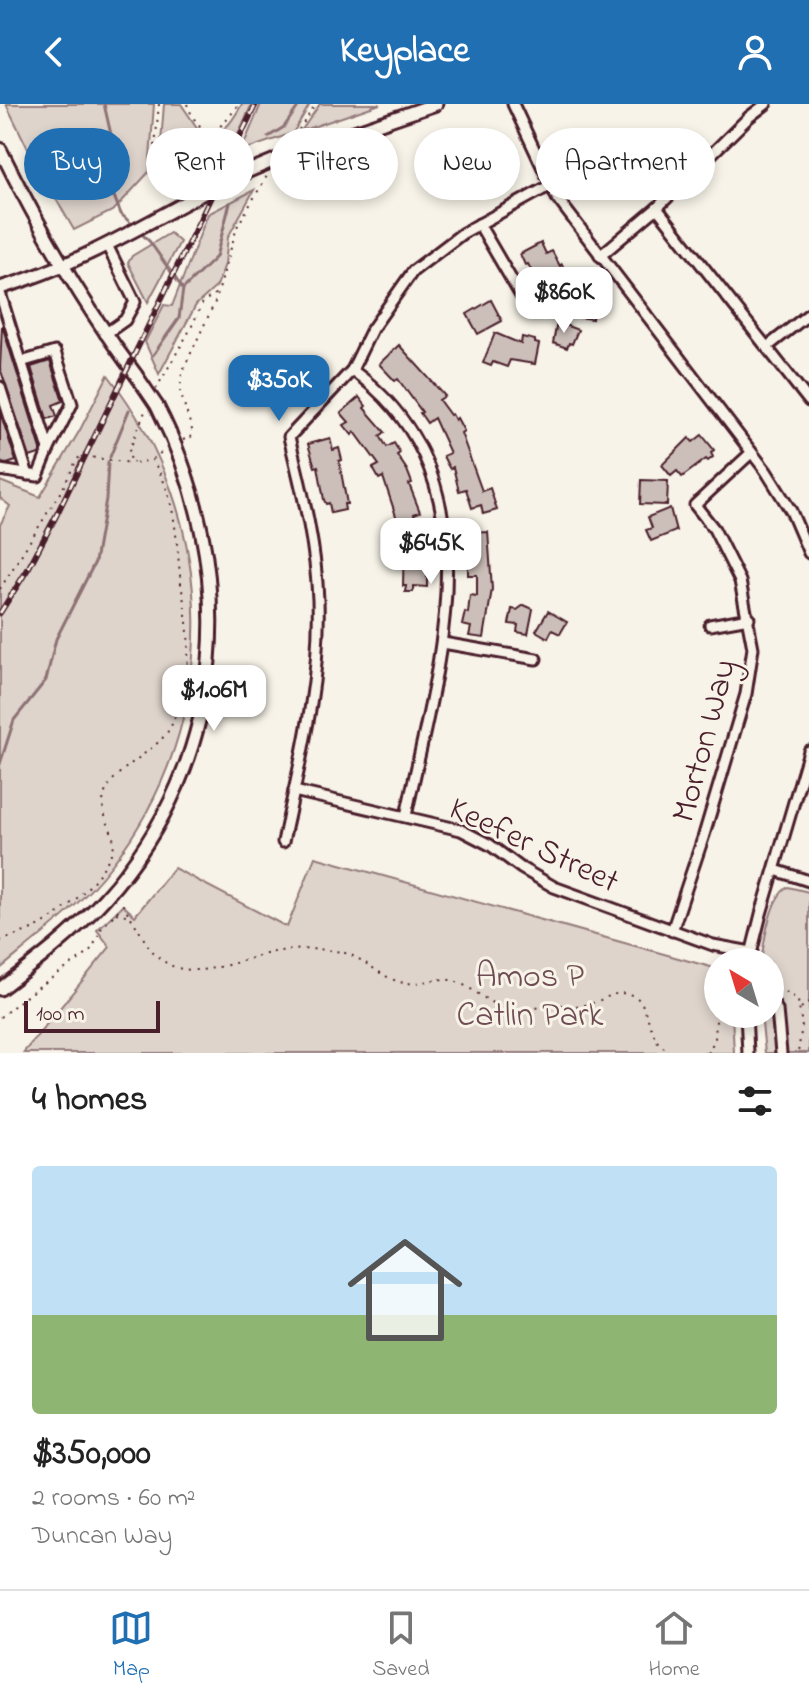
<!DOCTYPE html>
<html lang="en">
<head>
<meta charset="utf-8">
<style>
	body { margin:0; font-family:"Indie Flower",sans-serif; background:#f2f2f2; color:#222; height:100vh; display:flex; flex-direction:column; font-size:30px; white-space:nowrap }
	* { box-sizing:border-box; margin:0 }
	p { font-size:26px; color:#767676 }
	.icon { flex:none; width:44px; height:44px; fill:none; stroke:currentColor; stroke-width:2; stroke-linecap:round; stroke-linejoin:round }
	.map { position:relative; height:949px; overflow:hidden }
	.panel { display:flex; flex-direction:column; background:#fff; flex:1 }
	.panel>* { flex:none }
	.top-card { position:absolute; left:24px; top:24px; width:762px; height:72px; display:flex; gap:16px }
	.needle { width:52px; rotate:322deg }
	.fabs { position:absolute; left:704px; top:844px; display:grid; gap:16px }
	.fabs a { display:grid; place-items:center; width:80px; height:80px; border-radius:50%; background:#fff; box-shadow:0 4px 12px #0003; font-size:40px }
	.scale { position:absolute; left:24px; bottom:20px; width:136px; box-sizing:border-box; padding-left:8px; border:4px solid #4a1f2b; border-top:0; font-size:22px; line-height:28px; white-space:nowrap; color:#4a1f2b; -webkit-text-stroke:6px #f7f3e8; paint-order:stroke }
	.price { position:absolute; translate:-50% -68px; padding:0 18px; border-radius:16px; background:#fff; color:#222; font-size:26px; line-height:52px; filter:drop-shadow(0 2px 4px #0008) }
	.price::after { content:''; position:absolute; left:50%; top:48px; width:24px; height:18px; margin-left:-12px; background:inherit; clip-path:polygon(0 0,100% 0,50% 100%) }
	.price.current { background:#1f6fb2; color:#fff }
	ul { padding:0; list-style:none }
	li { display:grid; align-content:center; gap:16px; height:424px; padding:0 32px }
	li span { display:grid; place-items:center; height:248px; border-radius:8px; color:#555 }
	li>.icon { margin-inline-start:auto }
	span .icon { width:144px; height:144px; fill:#fffc; stroke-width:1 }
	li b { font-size:34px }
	h2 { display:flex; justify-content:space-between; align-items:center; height:96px; padding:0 32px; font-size:34px }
	.tag { padding:0 28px; border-radius:36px; background:#fff; box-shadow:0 4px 12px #0003; font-size:28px; line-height:72px }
	.tag.current { background:#1f6fb2; color:#fff }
	header { display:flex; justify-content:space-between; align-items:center; height:104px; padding:0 32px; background:#1f6fb2; color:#fff; font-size:36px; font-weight:700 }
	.menu { display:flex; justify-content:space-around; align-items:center; height:112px; border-top:2px solid #e0e0e0; background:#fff; font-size:22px; color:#767676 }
	.menu a { display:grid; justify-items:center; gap:4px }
	.menu .current { color:#1f6fb2 }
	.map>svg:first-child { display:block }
	.green { fill:#ded4cc; stroke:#947a7c; stroke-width:2 }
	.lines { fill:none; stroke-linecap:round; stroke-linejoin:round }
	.stream { stroke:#8e7275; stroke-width:3 }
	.building { fill:#ccbfb9; stroke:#4a1f2b; stroke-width:2 }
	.minor-casing { stroke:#4a1f2b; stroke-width:15 }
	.major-casing { stroke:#4a1f2b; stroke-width:17 }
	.path { stroke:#4a1f2b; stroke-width:2; stroke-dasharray:2 6; stroke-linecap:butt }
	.minor { stroke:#f7f3e8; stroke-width:9 }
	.major { stroke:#f7f3e8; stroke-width:11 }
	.rail-casing { stroke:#4a1f2b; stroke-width:6 }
	.rail { stroke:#f7f3e8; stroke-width:3; stroke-dasharray:9; stroke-linecap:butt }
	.major-bridge-casing { stroke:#4a1f2b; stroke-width:17; stroke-linecap:butt }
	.major-bridge { stroke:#f7f3e8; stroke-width:11 }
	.labels { text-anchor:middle; stroke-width:6; stroke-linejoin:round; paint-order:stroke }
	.street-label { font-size:34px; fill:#4a1f2b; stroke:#f7f3e8 }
	.park-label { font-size:34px; fill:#6f4c53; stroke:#f7f3e8 }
</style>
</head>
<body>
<header><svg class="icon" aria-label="back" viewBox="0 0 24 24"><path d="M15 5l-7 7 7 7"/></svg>Keyplace<svg class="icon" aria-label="person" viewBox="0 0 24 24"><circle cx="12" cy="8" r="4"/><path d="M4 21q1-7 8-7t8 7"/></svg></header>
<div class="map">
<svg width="809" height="949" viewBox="0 0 809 949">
	<rect width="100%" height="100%" fill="#f7f3e8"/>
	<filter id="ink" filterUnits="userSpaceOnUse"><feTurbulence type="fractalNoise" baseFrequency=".0125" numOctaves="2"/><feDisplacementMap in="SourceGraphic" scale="16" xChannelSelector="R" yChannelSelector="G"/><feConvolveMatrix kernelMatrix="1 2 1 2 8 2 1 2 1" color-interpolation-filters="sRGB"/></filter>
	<g filter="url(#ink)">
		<g class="green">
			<path d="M6,0H154L149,68L114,106L74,126L35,59Z"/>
			<path d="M164,0H181L202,31C227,28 230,21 242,0H252L226,56L177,81L159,65Z"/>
			<path d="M261,0H310L293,29L241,47Z"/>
			<path d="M320,0H380L301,27Z"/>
			<path d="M254,86L228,133L225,160L217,182L196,201L159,270L145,238L164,201L172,202L208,110Z"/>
			<path d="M170,129L180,138L148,198L128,159L132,152Z"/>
			<path d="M108,271C220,414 225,617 111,762C79,803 40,832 0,865V421L10,402L0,394V377L40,393L80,326Z"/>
			<path d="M315,753L718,865V910H732L734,949H23L110,843L97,826L123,801L135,812L174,764L287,823Z"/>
			<path d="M788,783L809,788V949H765L761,910H770V858H761C764,838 770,793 788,783Z"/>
		</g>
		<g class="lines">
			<g class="stream">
				<path d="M104,0L112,35L96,73L108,77L121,110L135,123"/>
				<path d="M268,33L284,23L300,0"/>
				<path d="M140,128L150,138L183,185"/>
				<path d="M153,251L179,214L183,185L216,153L230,99"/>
				<path d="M110,353L129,306"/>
				<path d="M0,660L14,616L46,576L56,535L95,458L106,395L108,358"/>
			</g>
		</g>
		<g class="building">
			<path d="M541,139L546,150L552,147L560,162L562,160L573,188L588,190L587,202H593L592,215L565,211L566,182L557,187L554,183L551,184L540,167L533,170L528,160L525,161L520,150Z"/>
			<path d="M491,196L502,217L478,230L467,210Z"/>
			<path d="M557,218L578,226L572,240L569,239L567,244L553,239Z"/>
			<path d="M2,221L41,345L39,350L30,353L0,264Z"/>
			<path d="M495,229L521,240L522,233L535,236V239L539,240L535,260L510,256L507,263L493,258L491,262L483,259Z"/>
			<path d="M399,241L445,292L439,296L450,311L452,310L455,316L457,314L464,327L461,329L482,387L490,384L497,406L483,410L481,401L472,404L466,385L459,387L453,363L450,365L447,360L443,352L450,349L434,314L427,319L420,309L422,308L398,275L395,277L379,260Z"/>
			<path d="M50,257L63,297L53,301L57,312L47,315L31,263Z"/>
			<path d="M359,293L366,302L364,304L385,328L380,332L387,343L394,339L400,349L397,351L407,366L412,379L409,380L420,408L414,410L417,419L400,424L383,373L379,375L373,364L379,361L355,328L352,331L344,321L349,318L341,309Z"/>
			<path d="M0,308L16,357L7,360L1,359L0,354Z"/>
			<path d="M702,331L714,346L711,349L713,353L708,357L706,355L682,373L677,367L671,372L662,361L689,334L693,338Z"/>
			<path d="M330,334L333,346L339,344L342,356L339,357L347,400H344L345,406L331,409L329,399L326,400L324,396L318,362L315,363L308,340Z"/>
			<path d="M641,376L668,377L667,401L640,400Z"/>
			<path d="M670,404L676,427L651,437L646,426L652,424L648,413Z"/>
			<path d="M488,428L492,485L484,534L469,532L471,523L462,521L465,508L468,509L470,491L477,492V471H468V438H474V429Z"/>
			<path d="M418,439V447L427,446V483L413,482V488H405L406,482H403L404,440Z"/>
			<path d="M524,501L533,505L528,530L517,528L518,521L509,520L512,505L517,506Z"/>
			<path d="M548,507L567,518L560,530L552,526L548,534L536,527Z"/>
		</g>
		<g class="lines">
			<g class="minor-casing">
				<g id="minor">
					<path d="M513,0L557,94L766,367L791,407L809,449"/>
					<path d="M657,104L809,297"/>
					<path d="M479,120L528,204"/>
					<path d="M600,152L657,104L749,13L766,0"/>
					<path d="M0,189C16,241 32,293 49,345L72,300L55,248L21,258"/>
					<path d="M105,230L125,216L135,198L107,141"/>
					<path d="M767,243L809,210"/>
					<path d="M352,266C501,373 437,564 406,712"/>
					<path d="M0,283L28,371"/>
					<path d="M0,366L38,372L49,345"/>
					<path d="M710,521L749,514"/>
					<path d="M443,539L536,555"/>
					<path d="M294,687L461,726L490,741L521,764L554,783L713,841L751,848"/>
					<path d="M283,738C300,658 321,578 318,496C316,440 302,387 289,333L352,266L372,225L413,167L463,129L549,82"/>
					<path d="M775,766L809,777"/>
					<path d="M672,827L704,731L746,590L753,544L740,477L714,425L695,401L751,349"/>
					<path d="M749,858L761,810L809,647"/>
					<path d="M770,902H775L777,906L781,949"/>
					<path d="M746,910L748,949"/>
				</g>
			</g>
			<g class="major-casing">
				<g id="major">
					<path d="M0,45C39,124 83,201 136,271"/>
					<path d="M287,51L436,0"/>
					<path d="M0,184C83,160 156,113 232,74"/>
					<path d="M0,885C37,857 74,829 105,794C230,655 240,464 157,302"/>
				</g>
			</g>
			<g class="path">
				<path d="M159,0L153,63L154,68L172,80L179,91"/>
				<path d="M187,0C202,39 220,30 238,0"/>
				<path d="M290,39L316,0"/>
				<path d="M156,285L190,226L203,198L218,188"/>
				<path d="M183,336L191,333L193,329L180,287L182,268L216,196L237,123L268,70"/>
				<path d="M153,355L163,347"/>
				<path d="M0,485L63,384L77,355L82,352L131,359L134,358"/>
				<path d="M116,809L130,812C141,828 147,845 162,856C195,881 245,852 280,847C299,845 322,844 341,848C364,853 378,872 400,878C418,883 436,871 454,877C478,885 492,906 519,907C530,908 538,902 549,901C561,900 573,903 585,901C607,897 619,879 641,897L656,936L669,949"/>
				<path d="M0,837C16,831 33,826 47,817C72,802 106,770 114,741C114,727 103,715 103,700C103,667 155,651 170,624C179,607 187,573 188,553C190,528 185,504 181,480C176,439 177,391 152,356L137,359L129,353V347L146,305"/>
				<path d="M770,885L789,889L798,897L802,921L798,949"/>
				<path d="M801,904L809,898"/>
				<path d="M0,913L34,886L86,851L93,843L101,825L123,801L130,812"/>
				<path d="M708,949L715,935L718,879"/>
			</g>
			<use href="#minor" class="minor"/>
			<use href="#major" class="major"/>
			<g class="rail-casing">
				<path id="rail" d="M0,509L28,465L56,412L256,0"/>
			</g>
			<use href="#rail" class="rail"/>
			<g class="major-bridge-casing">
				<g id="major-bridge">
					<path d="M232,74L287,51"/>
					<path d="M136,271L157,302"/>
				</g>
			</g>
			<use href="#major-bridge" class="major-bridge"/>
		</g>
	</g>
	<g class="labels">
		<g class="street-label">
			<text transform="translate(702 636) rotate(-75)" y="12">Morton Way</text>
			<text transform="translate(535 739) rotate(25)" y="12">Keefer Street</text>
		</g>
		<g class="park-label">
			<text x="530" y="882">Amos P<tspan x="530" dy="39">Catlin Park</tspan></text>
		</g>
	</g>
</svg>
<div class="fabs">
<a><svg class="needle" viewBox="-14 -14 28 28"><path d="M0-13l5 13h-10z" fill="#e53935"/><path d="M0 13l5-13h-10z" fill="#767676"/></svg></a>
</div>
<div class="scale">100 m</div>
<b class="price" style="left:564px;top:231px">$860K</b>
<b class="price current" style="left:279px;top:319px">$350K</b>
<b class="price" style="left:431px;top:482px">$645K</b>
<b class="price" style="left:214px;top:629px">$1.06M</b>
<div class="top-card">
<a class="tag current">Buy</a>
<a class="tag">Rent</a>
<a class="tag">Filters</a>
<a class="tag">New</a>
<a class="tag">Apartment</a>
</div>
</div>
<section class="panel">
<h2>4 homes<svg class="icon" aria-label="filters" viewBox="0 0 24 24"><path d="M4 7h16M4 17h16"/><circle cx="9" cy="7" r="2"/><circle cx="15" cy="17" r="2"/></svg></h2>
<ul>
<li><span style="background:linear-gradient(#bfe0f5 60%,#8fb573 0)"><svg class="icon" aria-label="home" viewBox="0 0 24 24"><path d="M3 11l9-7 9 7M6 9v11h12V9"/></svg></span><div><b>$350,000</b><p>2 rooms · 60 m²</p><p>Duncan Way</p></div></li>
</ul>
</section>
<nav class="menu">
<a class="current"><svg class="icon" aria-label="map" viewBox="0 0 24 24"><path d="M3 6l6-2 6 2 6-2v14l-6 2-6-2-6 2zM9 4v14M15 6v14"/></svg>Map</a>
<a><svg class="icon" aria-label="saved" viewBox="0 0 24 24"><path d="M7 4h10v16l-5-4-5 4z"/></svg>Saved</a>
<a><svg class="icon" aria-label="home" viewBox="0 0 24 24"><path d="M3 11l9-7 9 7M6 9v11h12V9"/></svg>Home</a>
</nav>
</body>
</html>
